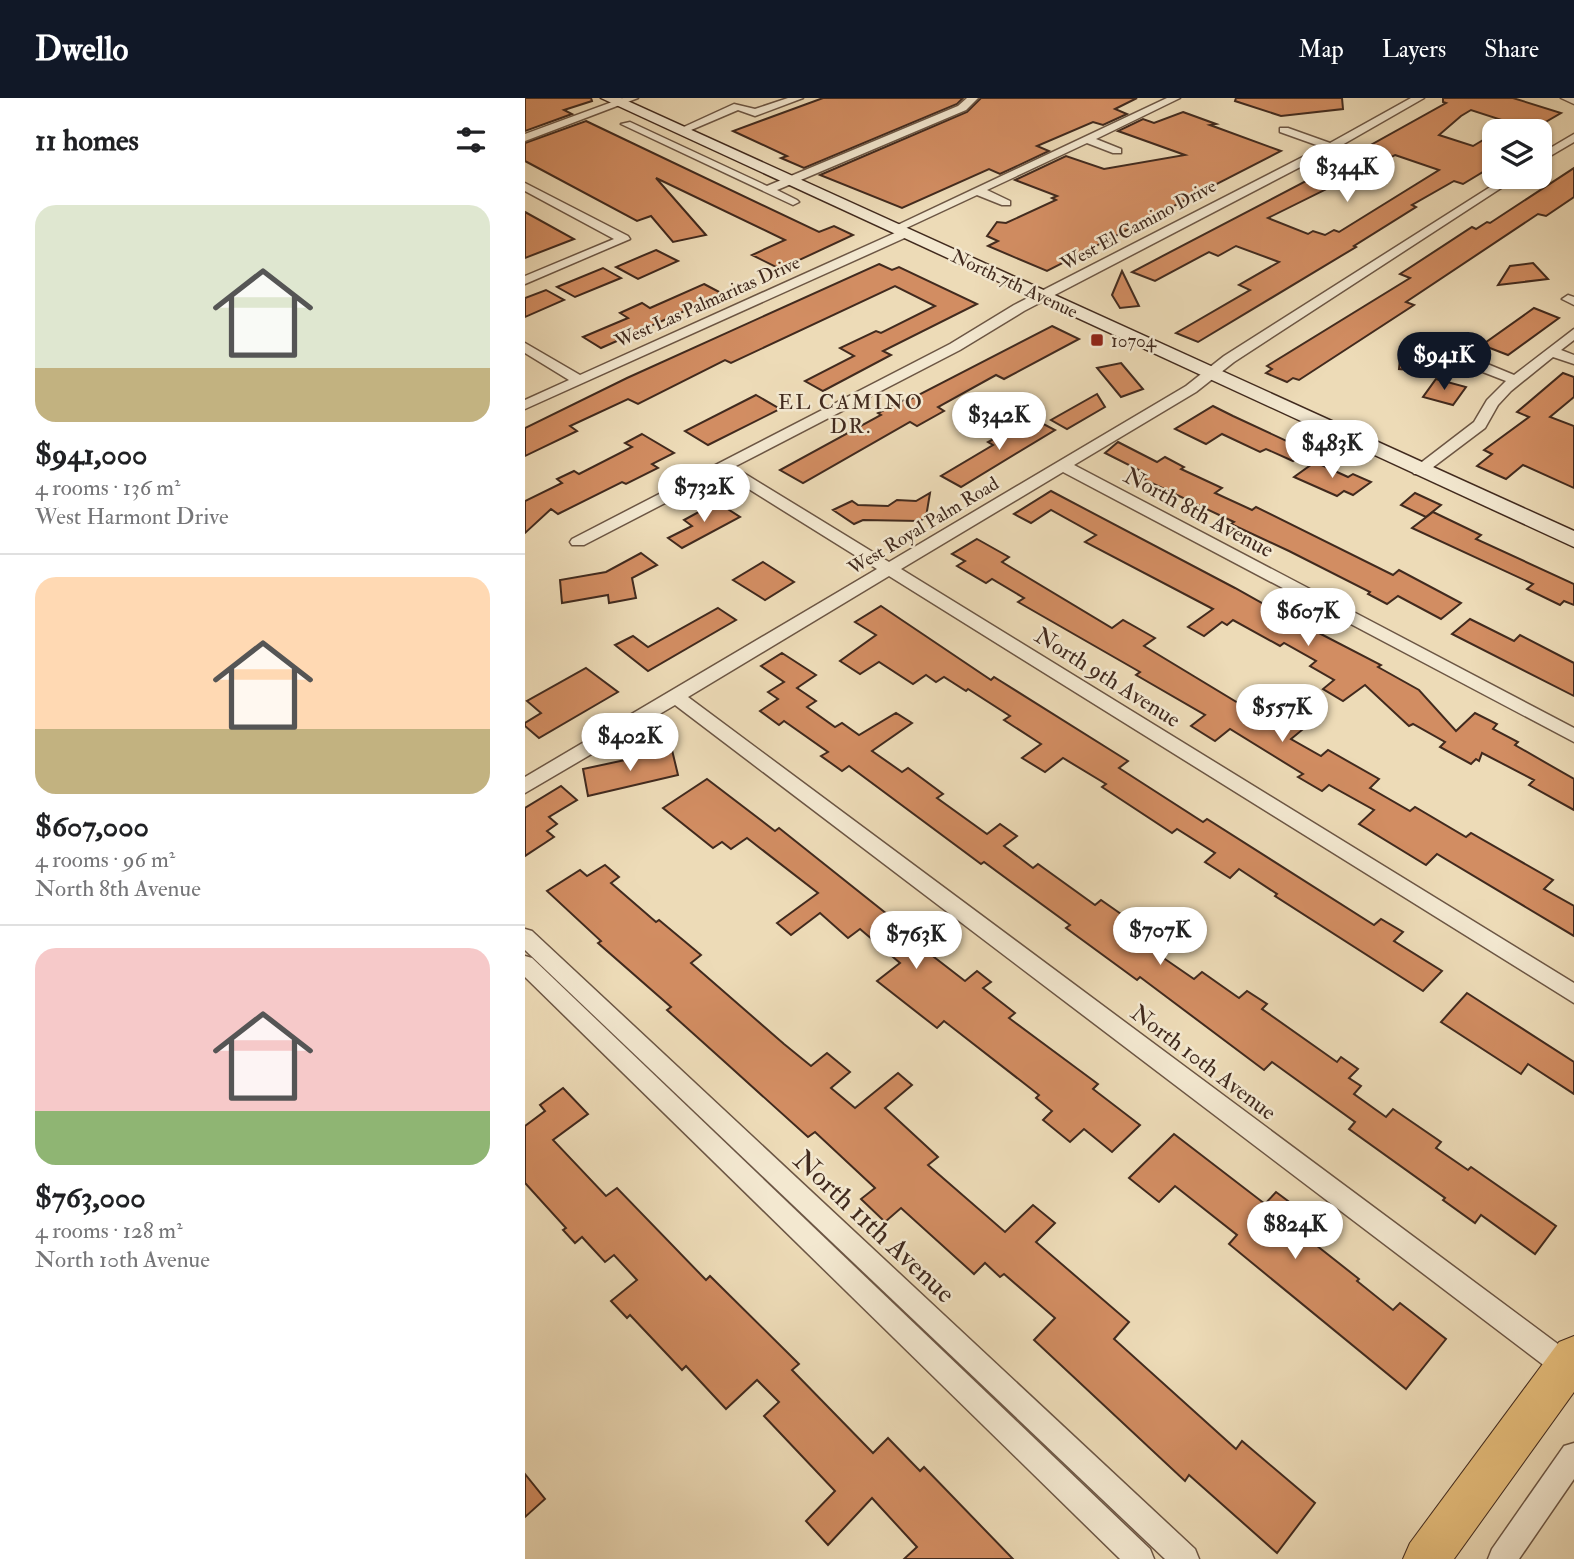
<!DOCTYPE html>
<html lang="en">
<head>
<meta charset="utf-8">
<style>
	body { margin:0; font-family:"IM FELL Double Pica",serif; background:#f6f6f6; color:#202124; height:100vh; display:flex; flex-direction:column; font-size:26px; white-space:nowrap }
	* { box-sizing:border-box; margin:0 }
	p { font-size:23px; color:#757577 }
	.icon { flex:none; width:38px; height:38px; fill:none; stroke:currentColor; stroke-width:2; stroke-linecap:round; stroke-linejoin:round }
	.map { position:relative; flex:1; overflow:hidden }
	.sheet { display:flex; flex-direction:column; background:#fff; width:525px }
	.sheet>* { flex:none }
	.buttons { position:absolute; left:957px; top:21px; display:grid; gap:14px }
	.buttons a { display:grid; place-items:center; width:70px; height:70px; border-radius:14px; background:#fff; box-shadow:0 2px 5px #0004; font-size:35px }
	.price { position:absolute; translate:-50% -60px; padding:0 16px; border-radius:24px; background:#fff; color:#222; font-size:23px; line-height:46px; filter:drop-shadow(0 2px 4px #0008) }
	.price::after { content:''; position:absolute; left:50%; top:42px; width:21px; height:16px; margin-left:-10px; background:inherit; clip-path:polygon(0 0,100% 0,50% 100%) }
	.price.selected { background:#111827; color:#fff }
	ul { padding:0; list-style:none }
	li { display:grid; align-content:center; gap:14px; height:371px; padding:0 35px }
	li+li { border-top:2px solid #e0e0e0 }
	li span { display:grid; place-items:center; height:217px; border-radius:21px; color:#555 }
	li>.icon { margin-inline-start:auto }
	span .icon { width:126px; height:126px; fill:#fffc; stroke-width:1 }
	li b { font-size:30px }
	h2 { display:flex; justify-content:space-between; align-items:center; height:84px; padding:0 35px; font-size:30px }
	header { display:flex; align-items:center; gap:42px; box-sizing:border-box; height:98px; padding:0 35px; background:#111827; color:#fff }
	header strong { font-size:33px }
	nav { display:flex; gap:38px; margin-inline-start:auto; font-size:24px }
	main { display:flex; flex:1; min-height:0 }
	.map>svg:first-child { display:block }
	.building { fill:#d28d62; stroke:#412a1e; stroke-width:2; fill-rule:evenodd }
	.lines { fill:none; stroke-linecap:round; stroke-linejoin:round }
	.minor-casing { stroke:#6c5644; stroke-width:3 }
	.tertiary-casing { stroke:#6c5644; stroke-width:3 }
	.secondary-casing { stroke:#412a1e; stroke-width:3 }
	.primary-casing { stroke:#412a1e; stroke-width:2 }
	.minor { fill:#f3e8d0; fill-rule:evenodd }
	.tertiary { fill:#f3e8d0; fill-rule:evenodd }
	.secondary { fill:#f3e8d0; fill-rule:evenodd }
	.primary { fill:#e6be7c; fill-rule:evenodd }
	.poi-dot { fill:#8f2418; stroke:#f3e8d0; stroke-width:2.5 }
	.labels { text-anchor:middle; stroke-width:5; stroke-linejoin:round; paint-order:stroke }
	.far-street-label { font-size:19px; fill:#412a1e; stroke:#f3e8d0 }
	.far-poi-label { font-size:19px; fill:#412a1e; stroke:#f3e8d0; text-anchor:start }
	.far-neighbourhood-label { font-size:21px; letter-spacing:2px; fill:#412a1e; stroke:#f3e8d0 }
	.street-label { font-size:23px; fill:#412a1e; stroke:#f3e8d0 }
	.near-street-label { font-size:28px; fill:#412a1e; stroke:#f3e8d0 }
</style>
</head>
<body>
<header>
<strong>Dwello</strong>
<nav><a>Map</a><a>Layers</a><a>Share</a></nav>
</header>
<main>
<section class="sheet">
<h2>11 homes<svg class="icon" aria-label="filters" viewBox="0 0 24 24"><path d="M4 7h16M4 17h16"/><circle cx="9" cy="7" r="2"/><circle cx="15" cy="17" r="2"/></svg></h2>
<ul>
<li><span style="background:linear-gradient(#dfe7d0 75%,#c2b280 0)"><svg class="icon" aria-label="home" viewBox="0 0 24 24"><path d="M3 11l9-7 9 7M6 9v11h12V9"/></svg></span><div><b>$941,000</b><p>4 rooms · 136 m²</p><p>West Harmont Drive</p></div></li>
<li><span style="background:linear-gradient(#ffd9b3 70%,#c2b280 0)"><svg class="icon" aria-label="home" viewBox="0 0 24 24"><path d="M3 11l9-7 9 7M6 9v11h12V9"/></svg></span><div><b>$607,000</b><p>4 rooms · 96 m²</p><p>North 8th Avenue</p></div></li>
<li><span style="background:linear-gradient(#f6c9c9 75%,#8fb573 0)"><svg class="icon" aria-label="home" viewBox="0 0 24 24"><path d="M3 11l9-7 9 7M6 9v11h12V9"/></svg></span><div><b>$763,000</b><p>4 rooms · 128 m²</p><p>North 10th Avenue</p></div></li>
</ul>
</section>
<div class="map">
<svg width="1049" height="1461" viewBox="0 0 1049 1461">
	<rect width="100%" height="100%" fill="#eddbb7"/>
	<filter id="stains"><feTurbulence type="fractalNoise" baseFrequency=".00286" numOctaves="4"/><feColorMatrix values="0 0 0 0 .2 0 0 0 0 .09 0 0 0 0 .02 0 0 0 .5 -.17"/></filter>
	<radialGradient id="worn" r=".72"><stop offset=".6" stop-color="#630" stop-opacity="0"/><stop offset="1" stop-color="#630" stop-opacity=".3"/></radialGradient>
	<g class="building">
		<path d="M0,0H66L67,3L39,12L47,16L0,33Z"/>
		<path d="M298,0H438L432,6L279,70L256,60L262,58L208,33Z"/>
		<path d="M456,0H612L590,11L602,16L578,27L568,24L512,48L524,53L475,76L464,71L377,110L295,77L442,14Z"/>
		<path d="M711,0H817L818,11L756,18L710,3Z"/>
		<path d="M918,0H988L1036,15L1005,33H973L986,25L946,12L936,18L914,37L948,48L970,35V59L959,66L964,68L959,71L961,72L938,86L929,83L887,107L891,109L829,148L831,149L673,244L651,235L725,192L714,187L754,164L711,148L693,158L684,154L630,183L607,174L846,49L844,48L921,5L918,4ZM870,57L914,72L814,134L809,132L800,137L788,133L783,136L743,120Z"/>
		<path d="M658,14L691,26L685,27L756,53L522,173L463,148L473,143L462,138L472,124L481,125L531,102L527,100L532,98L490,82L541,58L579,71L660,57L593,33L618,21L629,25Z"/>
		<path d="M61,23L294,134L309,128L328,137L255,171L227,157L260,142L131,80L181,137L148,144L126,118L112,123L0,63V45Z"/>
		<path d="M1049,70V99L1021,118L1013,116L881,204L889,207L774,282L768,280L762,284L741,275L747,271L742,268L885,180L875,176L947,129L951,131L962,124L965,125Z"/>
		<path d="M0,114L49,141L0,160Z"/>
		<path d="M131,152L153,163L113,181L91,169Z"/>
		<path d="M1008,165L1023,181L973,187L985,168Z"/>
		<path d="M354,166L367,172L374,169L452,206L358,253L366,257L298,293L280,283L329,258L315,250L351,233L356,235L410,208L370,188L206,265L200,262L113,306L103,301L45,328L52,333L0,358V330L102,280Z"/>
		<path d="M78,170L96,180L50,199L32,189Z"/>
		<path d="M597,173L614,208L595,210L587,197Z"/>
		<path d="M179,186L198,196L76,250L58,239L103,220L95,215L117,205L125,210Z"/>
		<path d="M21,192L39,202L0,219V200Z"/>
		<path d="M1009,210L1034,220L983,257L957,247Z"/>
		<path d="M527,228L554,241L479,281L471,277L413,309L419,313L392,328L385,324L278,385L255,372L356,317L353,315L379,302L382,303Z"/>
		<path d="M876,250L908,254L907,274L874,271Z"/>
		<path d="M596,265L618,291L596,299L572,270Z"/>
		<path d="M1038,275L1049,279V299L1025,319L1049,328V390L998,367L981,381L952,368L967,356L959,352L1004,319L992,314Z"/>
		<path d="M911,281L941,289L928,307L898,299Z"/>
		<path d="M572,296L580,309L542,331L526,322Z"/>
		<path d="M231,297L255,311L183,347L160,333Z"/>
		<path d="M688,308L708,318L783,353L768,363L741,351L735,354L697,336L681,346L650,331Z"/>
		<path d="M507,320L530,332L436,389L416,378L468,347L463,344Z"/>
		<path d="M117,336L149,355L127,366L133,370L101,386L97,384L33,416L26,411L0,435V403L37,385L32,381L49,373L54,376L107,349L100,345Z"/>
		<path d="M593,344L632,364L640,359L659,369L656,371L697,390L690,395L727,412L731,409L868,477L874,472L936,505L916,521L873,498L862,506L843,496L845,494L764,453L706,426L709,424L614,379L620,375L580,355Z"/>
		<path d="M790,364L823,379L828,376L846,384L828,397L819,393L812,398L769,379Z"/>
		<path d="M526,393L710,490L742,508L737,512L785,538L792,534L856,567L853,569L894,592L931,633L950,615L972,626L968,631L993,644L990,647L1049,681V712L1004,687L1009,682L957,655L954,663L951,661L946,666L915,649L920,644L888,626L884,628L840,587L818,603L798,591L809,582L785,568L791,563L759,545L755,548L708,522L702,527L697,524L679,538L663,529L688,511L560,444L571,437L526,412L506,425L489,416Z"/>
		<path d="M405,395L401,419L395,423L338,422L329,426L308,412L327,403L333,407L363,408L372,402L391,403Z"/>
		<path d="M890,395L916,407L901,419L876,407Z"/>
		<path d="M192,404L215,419L157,450L143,440L167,428L159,422Z"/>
		<path d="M908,414L956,437L951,441L1049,486V507L1039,503L1035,507L1002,491L1008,486L887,430Z"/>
		<path d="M452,441L484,459L477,464L587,530L598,522L630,540L619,548L738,620L751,609L783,627L766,641L796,658L803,652L854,681L845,690L885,713L890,709L941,739L946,735L1028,782L1019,791L1049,808V838L912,756L901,767L834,726L849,712L804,687L797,693L773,679L778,676L705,631L690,643L666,628L680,617L611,577L615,574L493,504L499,500L467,481L461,485L432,468L440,463L427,456Z"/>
		<path d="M116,455L132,467L107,480L111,500L84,505L83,497L37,505L35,482L81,474Z"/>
		<path d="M238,464L269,484L240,502L208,482Z"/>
		<path d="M356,508L466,582L469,579L603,663L594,670L678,724L682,721L849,827L856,821L878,834L869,843L917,873L898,893L750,798L752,796L714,771L705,780L680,764L690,755L652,731L647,735L577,689L581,686L538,660L520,674L497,660L516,646L479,622L485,618L443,591L441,593L419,579L411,584L401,577L388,586L354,564L335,576L315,563L351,537L330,524Z"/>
		<path d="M193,510L211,522L123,573L90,547L108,538L123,549Z"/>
		<path d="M945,521L989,543L995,537L1049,565V598L927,536Z"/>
		<path d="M257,555L291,577L272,590L291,603L282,609L310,629L317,625L334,637L371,615L387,625L347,653L377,674L383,670L418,696L412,700L462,736L475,726L492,738L479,748L508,770L513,766L570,807L576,802L646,851L637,859L669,881L677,874L714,900L722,893L742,906L737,911L812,964L816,959L833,971L824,980L836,988L829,996L861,1019L868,1011L916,1044L911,1050L943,1072L946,1069L1031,1128L1010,1156L956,1117L950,1125L918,1102L920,1100L824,1031L830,1024L747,964L739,972L615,879L612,882L541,830L545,827L459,764L456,766L324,668L317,673L296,658L303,654L259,623L254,627L235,613L253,601L243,594L259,584L236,568Z"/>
		<path d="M61,570L93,594L14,640L0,628V625L16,615L2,603Z"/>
		<path d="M147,652L153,677L63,698L58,671Z"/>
		<path d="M182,681L250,733L254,730L382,832L378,835L440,883L452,873L466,884L458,890L490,915L484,920L573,986L568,991L615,1027L587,1054L559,1031L545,1044L518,1022L527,1013L511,1000L514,997L419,923L412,930L352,883L375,865L335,831L323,840L295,815L266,837L252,825L293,795L222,740L206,751L197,744L188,750L138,710Z"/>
		<path d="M36,688L52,702L24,719L32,726L22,733L29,739L0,758V710Z"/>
		<path d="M80,767L94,779L86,785L131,824L134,822L176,857L166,865L259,946L286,968L302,955L325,974L306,990L330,1010L373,975L387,987L360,1010L413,1059L403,1067L480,1134L508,1107L530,1125L511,1144L604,1224L589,1241L711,1351L717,1343L790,1405L752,1455L664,1377L660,1383L509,1242L530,1220L479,1176L475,1179L460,1165L449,1176L376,1110L360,1124L336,1101L350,1090L290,1034L283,1039L201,965L142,912L146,909L73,845L76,843L22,793L55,772L62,778Z"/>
		<path d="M942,895L1049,964V996L1003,966L996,976L916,924Z"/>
		<path d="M38,990L63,1016L28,1042L81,1098L92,1090L181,1182L185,1178L274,1266L267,1272L348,1355L363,1340L395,1373L399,1369L488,1461H379L392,1449L347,1400L303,1447L281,1423L310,1393L239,1318L254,1304L232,1282L201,1311L161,1268L157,1272L105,1217L102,1220L86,1203L112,1182L89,1157L80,1164L57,1139L50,1145L38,1132L41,1130L0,1085V1028L20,1013L15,1007Z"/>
		<path d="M649,1036L740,1106L751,1094L775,1112L763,1125L834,1181L832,1183L868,1212L875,1205L921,1241L881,1291L704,1146L712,1137L650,1088L634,1104L604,1080Z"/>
		<path d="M0,1376L20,1401L0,1419Z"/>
	</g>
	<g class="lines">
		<g class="minor-casing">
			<g id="minor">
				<path d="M98,0H113L0,43V36Z"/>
				<path d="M263,0H278L230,18L213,12L159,35L150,33L209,6L230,11Z"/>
				<path d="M442,0H453L441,12L252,92L272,102L274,104L268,107L96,26L105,24L242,88L433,8Z"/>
				<path d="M642,0H655L571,41L596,51V55H588L562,45L462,92L485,103V107H477L452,97L377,132H384V138L0,311V302L44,282L0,255V245L55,277L372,134L364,131Z"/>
				<path d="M886,0H899L810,51L499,213L435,252L209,369L364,464L661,288L699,258L981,79H993L709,264L671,294L549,367L1049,630V644L538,374L376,471L1049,885V905L364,478L163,599L1049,1258V1279L1042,1282L1033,1278L150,607L0,695V679L352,471L198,375L59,447H47L45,444L47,441L425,246L489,207L797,49L755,34V30H763L805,45Z"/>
				<path d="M1049,36V44L1015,64V56Z"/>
				<path d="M0,85L103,138L105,141L0,186V178L89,141L0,93Z"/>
				<path d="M1043,197L1049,199V207L1037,201Z"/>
				<path d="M1049,231V242L1036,252L1049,257V266L1028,259L986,293L973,307L960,330L899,376H889L887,373L889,370L949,324L962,302L981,283L945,269V263H955L989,277Z"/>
				<path d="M0,831L7,833L670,1451L674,1461H640L0,852Z"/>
				<path d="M0,858L7,860L625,1451L629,1461H595L0,879Z"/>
				<path d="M1049,1345V1381L994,1461H963L967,1451L1039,1348Z"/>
			</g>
		</g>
		<g class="tertiary-casing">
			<path id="tertiary" d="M1036,0H1049V6Z"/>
		</g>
		<g class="secondary-casing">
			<path id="secondary" d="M76,0H96L1049,433V449Z"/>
		</g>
		<g class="primary-casing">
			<path id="primary" d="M1049,1238V1294L929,1461H878L885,1445L1034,1244Z"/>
		</g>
		<use href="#minor" class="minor"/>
		<use href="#tertiary" class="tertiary"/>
		<use href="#secondary" class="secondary"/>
		<use href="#primary" class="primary"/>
	</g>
	<rect class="poi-dot" x="565" y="235" width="14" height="14" rx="3.5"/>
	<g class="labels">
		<g class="far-street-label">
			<text transform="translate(613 126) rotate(-28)" y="7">West El Camino Drive</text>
			<text transform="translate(490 185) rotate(25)" y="7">North 7th Avenue</text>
			<text transform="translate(182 203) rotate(-24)" y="7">West Las Palmaritas Drive</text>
			<text transform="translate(398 427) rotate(-31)" y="7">West Royal Palm Road</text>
		</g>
		<g class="far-poi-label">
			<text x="586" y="249">10704</text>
		</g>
		<g class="far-neighbourhood-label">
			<text x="326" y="311">EL CAMINO<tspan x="326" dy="24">DR.</tspan></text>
		</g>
		<g class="street-label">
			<text transform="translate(674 414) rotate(28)" y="8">North 8th Avenue</text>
			<text transform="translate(583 579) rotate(32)" y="8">North 9th Avenue</text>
			<text transform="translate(679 964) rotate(37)" y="8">North 10th Avenue</text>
		</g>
		<g class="near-street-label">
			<text transform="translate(350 1128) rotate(43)" y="10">North 11th Avenue</text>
		</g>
	</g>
	<rect width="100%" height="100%" filter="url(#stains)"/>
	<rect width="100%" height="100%" fill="url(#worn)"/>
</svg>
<div class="buttons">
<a><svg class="icon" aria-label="layers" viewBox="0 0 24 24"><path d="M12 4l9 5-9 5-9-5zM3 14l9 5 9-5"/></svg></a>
</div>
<b class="price" style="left:822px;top:106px">$344K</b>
<b class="price selected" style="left:919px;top:294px">$941K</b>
<b class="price" style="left:474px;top:354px">$342K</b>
<b class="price" style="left:807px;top:382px">$483K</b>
<b class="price" style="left:179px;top:426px">$732K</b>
<b class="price" style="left:783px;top:550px">$607K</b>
<b class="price" style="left:757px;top:646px">$557K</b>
<b class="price" style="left:105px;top:675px">$402K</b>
<b class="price" style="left:635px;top:869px">$707K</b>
<b class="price" style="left:391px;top:873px">$763K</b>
<b class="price" style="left:770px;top:1163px">$824K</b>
</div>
</main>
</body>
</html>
